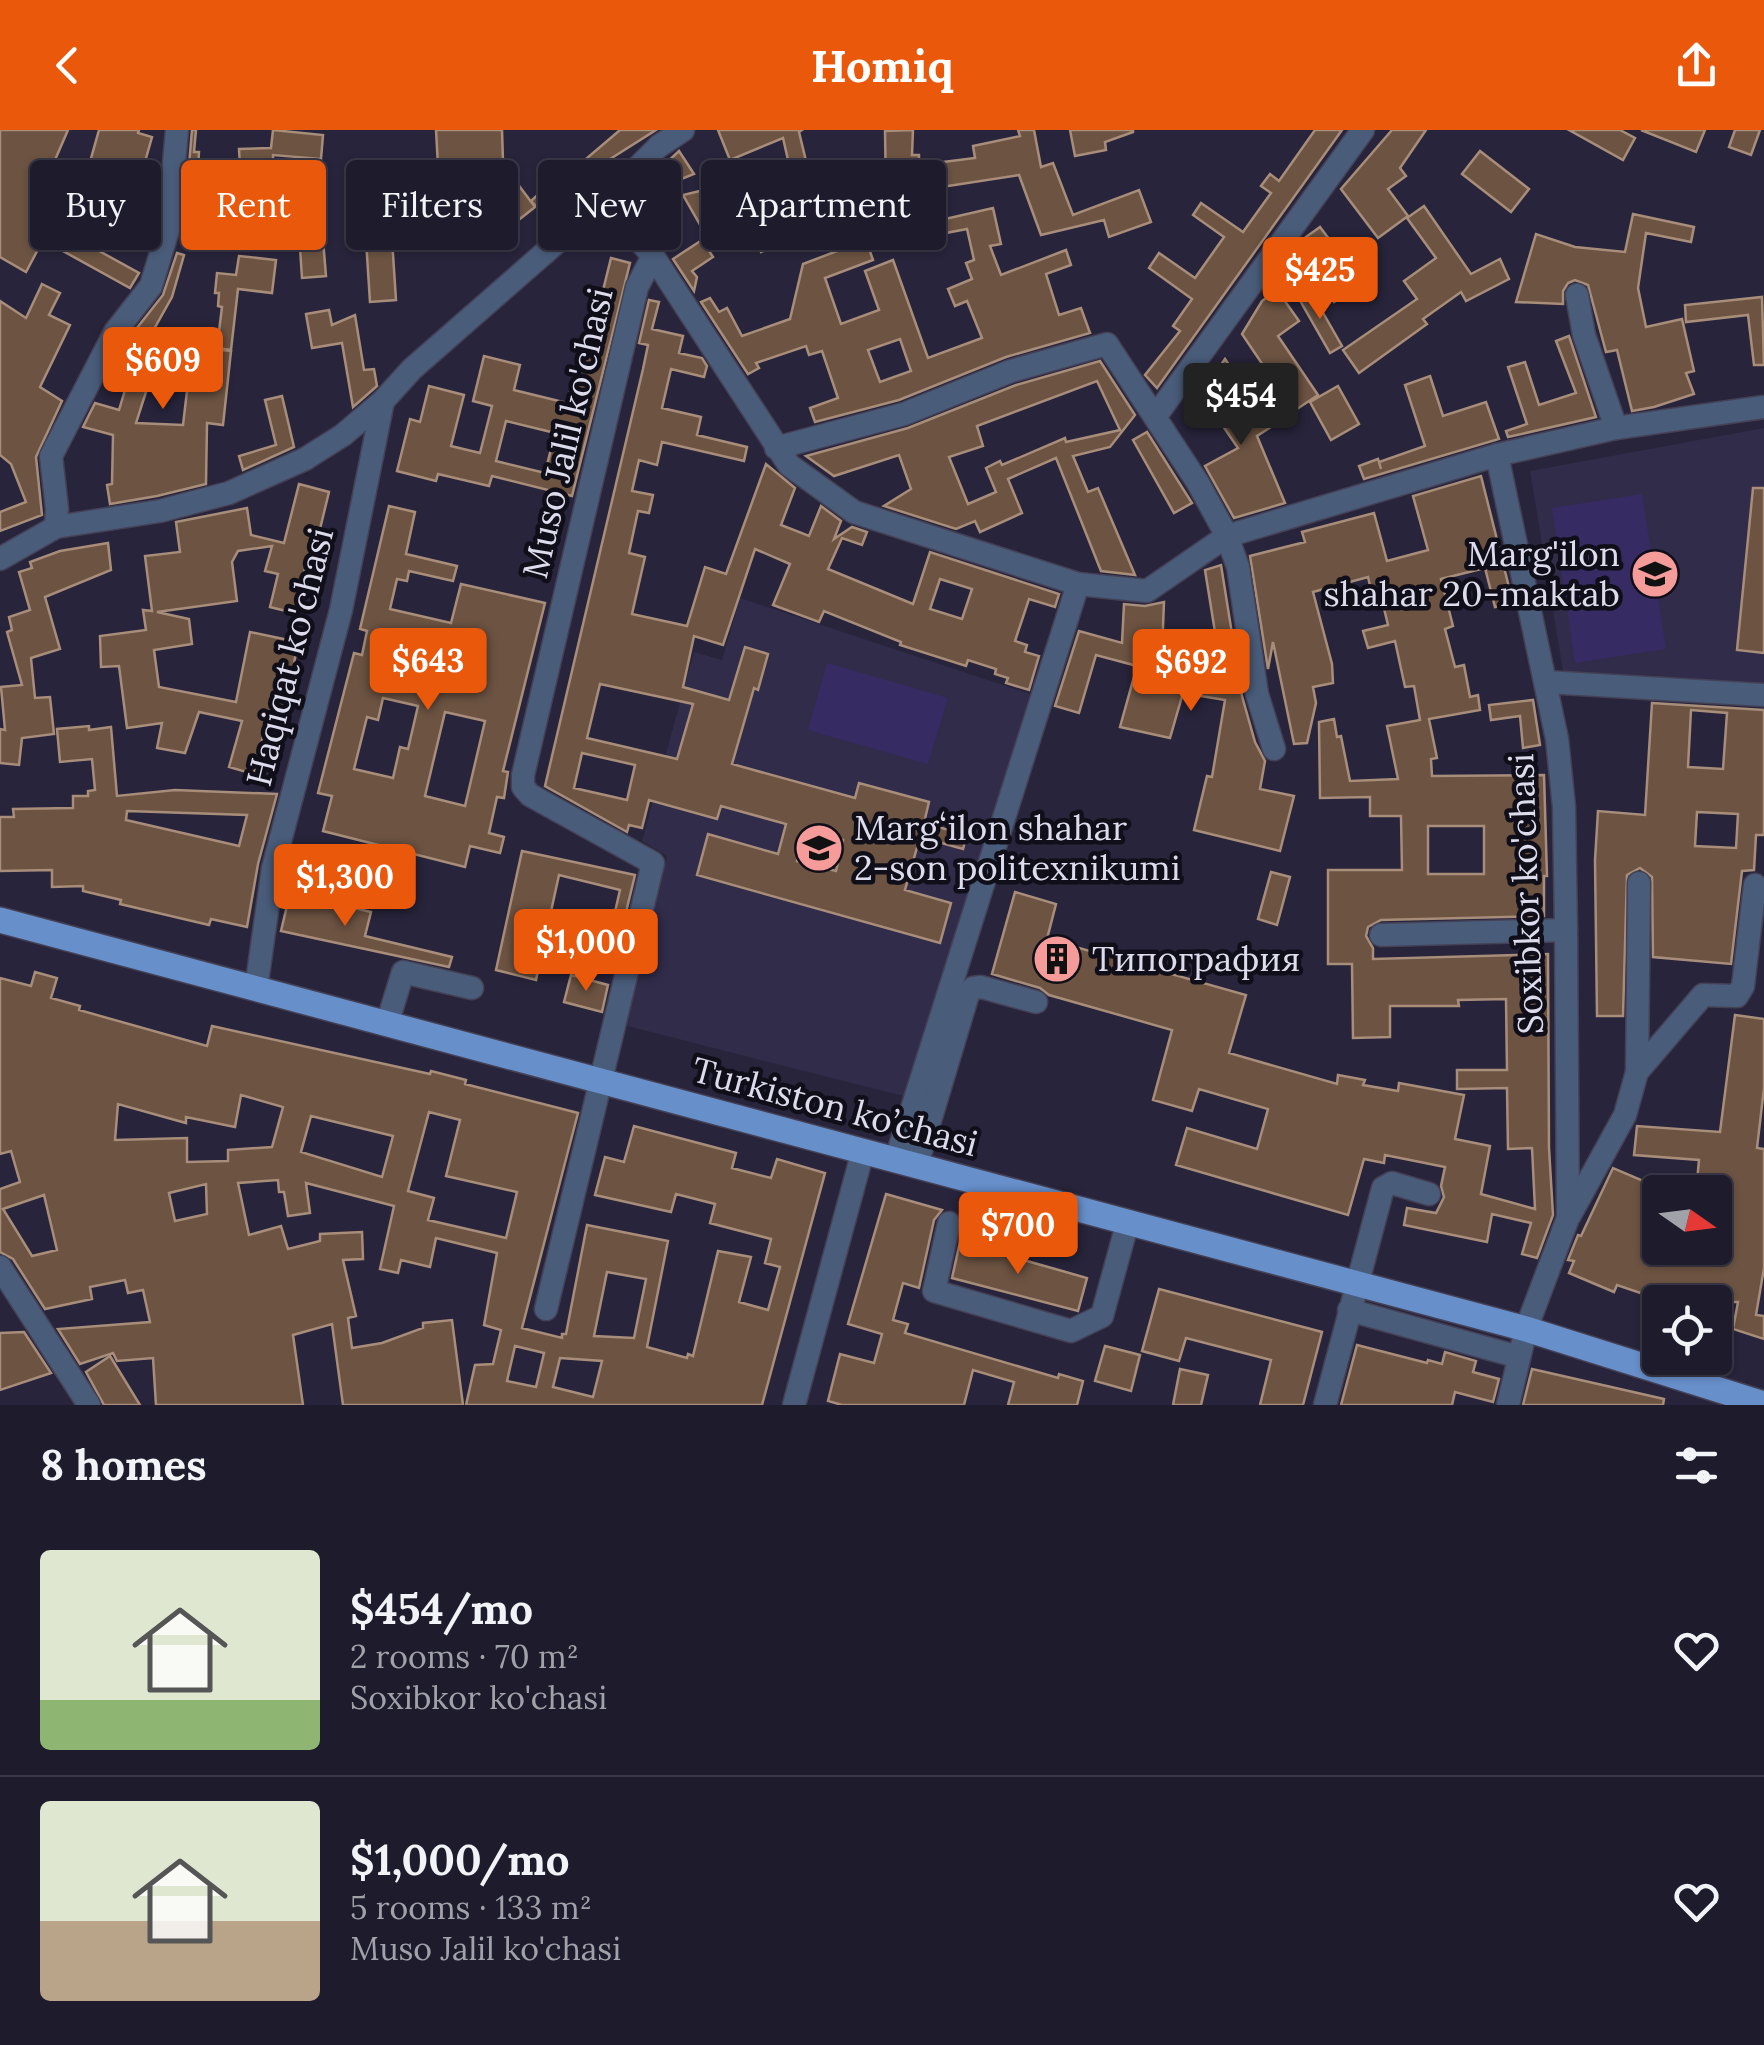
<!DOCTYPE html>
<html lang="en">
<head>
<meta charset="utf-8">
<style>
	body { margin:0; font-family:Lora,serif; background:#252434; color:#f1f3f6; height:100vh; display:flex; flex-direction:column; font-size:38px; white-space:nowrap }
	* { box-sizing:border-box; margin:0 }
	p { font-size:32px; color:#a0a1a9 }
	.icon { flex:none; width:55px; height:55px; fill:none; stroke:currentColor; stroke-width:2; stroke-linecap:round; stroke-linejoin:round }
	.map { position:relative; height:1275px; overflow:hidden }
	.details { display:flex; flex-direction:column; background:#1d1b2c; flex:1 }
	.details>* { flex:none }
	.top-card { position:absolute; left:30px; top:30px; width:1000px; height:90px; display:flex; gap:20px }
	.needle { width:65px; rotate:104deg }
	.tools { position:absolute; left:1642px; top:1045px; display:grid; gap:20px }
	.tools a { display:grid; place-items:center; width:90px; height:90px; border-radius:10px; background:#1d1b2c; box-shadow:0 2px 8px #0004,0 0 0 2px #3b3948; font-size:50px }
	.price { position:absolute; translate:-50% -85px; padding:0 22px; border-radius:10px; background:#ea580c; color:#fff; font-size:32px; line-height:65px; filter:drop-shadow(0 2px 5px #0008) }
	.price::after { content:''; position:absolute; left:50%; top:60px; width:30px; height:22px; margin-left:-15px; background:inherit; clip-path:polygon(0 0,100% 0,50% 100%) }
	.price.on { background:#222; color:#fff }
	ul { padding:0; list-style:none }
	li { display:flex; align-items:center; gap:30px; height:250px; padding:0 40px }
	li+li { border-top:2px solid #3b3948 }
	li span { display:grid; place-items:center; flex:none; width:280px; height:200px; border-radius:10px; color:#555 }
	li>.icon { margin-inline-start:auto }
	span .icon { width:120px; height:120px; fill:#fffc; stroke-width:1 }
	li b { font-size:42px }
	h2 { display:flex; justify-content:space-between; align-items:center; height:120px; padding:0 40px; font-size:42px }
	.tag { padding:0 35px; border-radius:10px; background:#1d1b2c; box-shadow:0 2px 8px #0004,0 0 0 2px #3b3948; font-size:35px; line-height:90px }
	.tag.on { background:#ea580c; color:#fff }
	header { display:flex; justify-content:space-between; align-items:center; height:130px; padding:0 40px; background:#ea580c; color:#fff; font-size:45px; font-weight:700 }
	.map>svg:first-child { display:block }
	.built { fill:#312c4a }
	.green { fill:#372b63 }
	.building { fill:#6c5342; stroke:#a88d7a; stroke-width:2.5; fill-rule:evenodd }
	.lines { fill:none; stroke-linecap:round; stroke-linejoin:round }
	.minor-casing { stroke:#444157; stroke-width:25 }
	.major-casing { stroke:#444157; stroke-width:28 }
	.minor { stroke:#495c79; stroke-width:22 }
	.major { stroke:#678fca; stroke-width:25 }
	.labels { text-anchor:middle; stroke-width:9; stroke-linejoin:round; paint-order:stroke }
	.street-label { font-size:35px; fill:#dddcec; stroke:#100f19 }
	.poi-label { font-size:35px; fill:#dddcec; stroke:#100f19; text-anchor:start }
</style>
</head>
<body>
<header><svg class="icon" aria-label="back" viewBox="0 0 24 24"><path d="M15 5l-7 7 7 7"/></svg>Homiq<svg class="icon" aria-label="share" viewBox="0 0 24 24"><path d="M12 15V3M7 8l5-5 5 5M5 13v7h14v-7"/></svg></header>
<div class="map">
<svg width="1764" height="1275" viewBox="0 0 1764 1275">
	<rect width="100%" height="100%" fill="#27243b"/>
	<g class="built">
		<path d="M1764,298V559L1564,547L1530,341Z"/>
		<path d="M740,468L1030,564L907,967L623,895L667,726L642,711L694,522L722,530Z"/>
	</g>
	<g class="green">
		<path d="M1642,364L1666,519L1575,533L1552,378Z"/>
		<path d="M827,533L948,568L928,634L808,600Z"/>
	</g>
	<g class="building">
		<path d="M0,0H68L55,30L69,37L43,90L139,143L130,158L43,110L26,142L0,127Z"/>
		<path d="M99,0H139L138,3L152,7L141,46L90,32Z"/>
		<path d="M192,0H196L194,22H199L196,71L186,70Z"/>
		<path d="M273,0L323,5L321,29L273,25L274,75H258L256,37H240L239,19L271,18Z"/>
		<path d="M436,0H502L504,63L517,53L535,77L506,100L482,69L476,53L439,54Z"/>
		<path d="M620,0H656L607,31L614,39L554,95L531,71L563,41L586,29Z"/>
		<path d="M718,0H802L799,2L808,39L791,43L783,8L730,30Z"/>
		<path d="M913,0L912,25H919V35L975,28L973,16L1020,6L1018,0H1034L1041,37L1053,33L1073,85L1139,60L1151,92L1109,107L1104,90L1041,105L1019,45L935,58L941,90L993,78L1001,114L990,116L1001,145L1066,120L1071,135L1046,144L1059,185L1081,178L1090,203L1006,227L899,270L815,292L810,278L838,268L822,221L809,225L806,216L756,233L759,238L748,244L701,172L710,168L719,182L727,178L742,206L790,189L803,134L866,110L873,130L825,148L841,194L879,180L865,141L893,130L928,228L982,208L967,171L955,176L948,159L972,149L966,133L974,130L967,99L925,107L916,61L886,62L885,1ZM900,209L911,241L880,252L868,220Z"/>
		<path d="M1070,0H1133V2L1105,12L1106,20L1075,26Z"/>
		<path d="M1315,0H1342L1157,258L1145,245L1180,201L1173,196L1192,169L1149,138L1159,123L1195,148L1224,107L1193,85L1201,73L1243,102L1271,63L1261,56L1270,44L1279,51Z"/>
		<path d="M1392,0H1426L1400,38L1406,46L1388,59L1408,86L1378,108L1341,59Z"/>
		<path d="M1569,0H1620L1635,8L1623,30Z"/>
		<path d="M1641,0H1705L1696,22Z"/>
		<path d="M1735,0H1760L1751,25L1729,17Z"/>
		<path d="M679,21L694,44L674,52L670,47L634,83L625,72Z"/>
		<path d="M1480,21L1529,59L1511,82L1462,44Z"/>
		<path d="M790,39L801,81L784,85L794,106L761,122L757,113L753,115L745,96L741,97L724,55Z"/>
		<path d="M704,60L731,102L710,112L683,65Z"/>
		<path d="M1424,76L1471,144L1500,129L1509,149L1466,171L1461,162L1423,189L1427,194L1359,243L1343,220L1417,169L1404,151L1436,128L1407,88Z"/>
		<path d="M1633,84L1694,97L1691,112L1646,103L1638,158L1646,197L1682,189L1694,241L1686,243L1694,264L1654,277L1632,281L1617,220L1606,222L1588,155L1575,150L1568,153L1563,161V174L1516,172L1536,104L1575,117L1625,122Z"/>
		<path d="M321,85L326,146L302,148L298,87Z"/>
		<path d="M1320,97L1338,121L1323,131L1346,164L1334,172L1299,122L1310,113L1306,107Z"/>
		<path d="M392,109L396,170L370,172L366,110Z"/>
		<path d="M702,110L713,127L692,141L697,147L694,161L673,129Z"/>
		<path d="M177,123L184,125L172,167L144,217L197,223L198,217L231,221L223,295L207,293L206,354L157,366L110,374L107,355L112,354L113,305L83,297L95,273L119,280L131,240L116,233L133,203L163,165ZM153,240L189,244L183,295L136,293Z"/>
		<path d="M239,126L276,130L272,163L238,159L231,220L217,218L222,177L218,176L219,163H215L217,143L236,145Z"/>
		<path d="M611,128L630,133L572,366L492,346L489,356L438,344L436,351L397,341L410,289L420,292L429,256L464,265L451,316L480,323L492,276L473,271L484,226L520,235L514,260L567,273L576,239L583,241ZM506,291L555,303L545,343L496,331Z"/>
		<path d="M42,154L60,163L49,185L70,195L40,257L62,271L36,327L42,385L0,401V382L26,372L11,334L0,325V171L26,188Z"/>
		<path d="M1277,160L1299,191L1278,206L1318,265L1294,281L1242,204L1262,171Z"/>
		<path d="M1310,160L1342,216L1330,223L1298,167Z"/>
		<path d="M1762,167L1764,235H1754L1748,185L1686,192L1685,175Z"/>
		<path d="M649,170L659,172L652,199L683,206L679,223L702,228L707,236L704,247L671,239L662,278L701,287L697,305L747,317L744,331L662,312L657,335L639,330L632,361L653,365L649,383L638,381L629,423L645,427L632,484L687,496L705,437L726,444L766,334L795,358L781,395L809,406L821,376L841,391L834,409L852,397L867,402L862,415L842,408L828,439L913,474L930,422L1059,464L1055,477L1029,469L1015,511L1027,515L1025,522L1039,526L1029,560L1006,553L1008,548L995,544L996,539L968,530L966,536L900,515L901,512L824,481L819,492L773,475L790,434L755,419L723,515L694,506L683,557L729,570L745,517L768,524L758,560L754,558L732,634L855,668L859,653L929,672L924,693L967,705L963,719L920,707L905,760L951,773L940,813L697,745L708,704L778,724L786,694L721,676L717,689L649,670L642,698L629,695L627,702L545,656L643,239L648,215L639,213ZM940,449L972,459L962,489L930,479ZM600,554L693,574L677,629L587,608ZM582,623L635,635L627,670L574,658ZM806,700L843,710L836,741L797,731Z"/>
		<path d="M329,180L332,195L355,185L364,240L374,239L377,256L353,277L342,213L312,218L306,184Z"/>
		<path d="M1569,206L1596,287L1508,307L1506,301L1527,294L1508,237L1525,232L1539,275L1576,263L1556,211Z"/>
		<path d="M1225,229L1271,297L1257,306L1285,373L1234,388L1205,336L1238,318L1201,264Z"/>
		<path d="M1100,231L1135,285L1110,317L1073,326L1088,362L1098,358L1135,445L1101,441L1056,328L1008,349L1022,383L980,402L975,391L956,399L884,376L911,359L899,325L834,346L806,326L908,298L1016,255ZM1097,251L1120,300L1066,312L1065,308L1002,335L1000,331L986,338L996,362L968,374L949,327L983,316L977,296Z"/>
		<path d="M1430,246L1443,286L1486,272L1499,309L1364,349L1359,336L1378,329L1381,339L1379,332L1425,316L1405,255Z"/>
		<path d="M1338,256L1359,294L1331,310L1310,272Z"/>
		<path d="M282,266L294,317L243,340L239,326L276,315L265,270Z"/>
		<path d="M1147,302L1192,373L1174,383L1133,310Z"/>
		<path d="M1481,346L1513,473L1495,477L1485,438L1441,449L1453,496L1445,499L1455,537L1464,535L1470,567L1478,565L1480,580L1429,589L1437,628L1431,629L1432,646L1544,645L1547,746H1544V786L1381,790L1368,797L1366,806L1373,818V829L1548,824L1549,1018L1553,1085L1537,1128L1522,1124L1531,1093L1492,1084L1487,1112L1404,1095L1407,1078L1436,1083L1444,1067L1441,1056L1445,1037L1385,1025L1384,1033L1364,1029L1348,1085L1176,1035L1187,998L1257,1019L1268,979L1199,959L1192,981L1153,970L1172,900L1049,865L1040,858L992,844L1015,762L1056,774L1047,809L1246,865L1229,923L1337,954L1338,945L1365,950L1363,955L1398,961L1399,953L1464,965L1455,1009L1490,1016L1481,1064L1535,1079L1532,1018L1508,1019L1507,958L1457,959V940H1507L1506,869L1458,870L1459,876H1390V907L1353,908L1352,834H1328V740H1402L1401,686H1370V667L1320,668L1319,592L1334,589L1337,607L1341,606L1350,651L1398,649L1387,596L1420,590L1414,556L1405,557L1395,511L1368,518L1363,501L1388,495L1379,458L1371,460L1368,447L1313,462L1332,534L1333,553L1313,557L1316,573L1307,613L1294,614L1273,512L1268,539L1250,426L1305,412L1302,402L1374,383L1387,431L1428,420L1413,366ZM1428,696H1484V744H1428Z"/>
		<path d="M299,354L329,362L310,440L305,439L294,483L270,477L278,444L265,441L272,416L238,421L232,432L237,471L157,482L189,489L192,514L154,520L159,557L236,572L250,502L298,512L286,576L272,573L253,644L229,637L242,591L199,582L185,623L157,618L162,593L127,598L119,536L101,537L100,506L146,500L143,480L152,481L145,426L180,422L176,392L247,378L251,405L284,413Z"/>
		<path d="M1753,358H1764V523L1737,520Z"/>
		<path d="M389,376L415,382L406,424L457,436L453,451L409,441L407,451L397,449L390,479L451,493L461,454L545,473L503,641L508,642L504,668L497,667L489,703L504,707L500,723L470,716L465,737L323,701L332,666L318,663L354,523L362,525L367,501L360,499ZM396,511L429,519L420,560L386,552ZM383,568L418,576L408,619L400,617L393,648L354,639L367,587L378,590ZM445,582L485,591L465,676L425,666Z"/>
		<path d="M108,413L111,440L45,467L60,519L31,528L35,568L50,567L54,604L22,608L19,635L0,633V599L5,600L1,557L22,555L7,502L12,500L9,487L30,480L19,442L32,438L30,432L60,421Z"/>
		<path d="M1221,435L1242,566L1255,612L1265,631L1260,659L1294,666L1280,721L1194,700L1207,646L1212,647L1225,570L1183,563L1170,608L1120,597L1137,536L1096,525L1079,583L1055,576L1079,501L1122,513L1124,474L1145,476L1164,472L1162,522L1220,533L1205,440Z"/>
		<path d="M1533,570L1540,615L1523,618L1520,586L1491,590L1489,575Z"/>
		<path d="M1652,573L1764,580V705H1756L1754,740L1742,741L1731,834L1653,827L1652,747L1640,738L1627,745L1623,886H1597L1595,730L1598,681L1645,685ZM1691,580L1727,583L1723,639L1688,637ZM1697,682L1738,684L1736,718L1695,716Z"/>
		<path d="M89,596V600L111,597L117,666L175,660L277,664L258,734L247,797L211,789L209,795L120,774L121,770L83,761V756L52,757V740L0,741V687H14L13,679L73,678V666H88V661L95,660L92,629L60,632L57,599ZM127,681L247,685L239,716L126,690Z"/>
		<path d="M522,721L635,745L619,811L609,808L620,760L559,745L536,850L496,840Z"/>
		<path d="M1271,742L1290,747L1277,795L1258,789Z"/>
		<path d="M290,763L371,782L365,806L452,827L449,837L281,801Z"/>
		<path d="M35,842L57,848L51,868L80,876L79,880L207,916L212,896L430,944L431,941L466,950L465,954L578,983L522,1198L562,1208V1204H566L587,1095L668,1111L647,1217L687,1228L688,1224L693,1226L718,1121L751,1127L739,1172L768,1180L780,1137L765,1133L771,1109L710,1093L715,1074L676,1064L671,1082L595,1065L605,1027L624,1032L634,996L736,1023L732,1038L771,1048L777,1029L825,1043L762,1275H466L475,1235L493,1234L501,1200L484,1195L497,1123L436,1108L430,1137L401,1130L398,1143L380,1139L394,1076L306,1053L310,1083L288,1086L284,1062H279L278,1050L238,1053L249,1105L281,1096L288,1119L320,1111V1104L362,1102L363,1129L343,1130L356,1186L348,1188L352,1218L382,1213L423,1198V1193L452,1190L463,1275H343L332,1194L293,1205L303,1275H156L153,1228L117,1231L113,1223L80,1234L58,1199L150,1192L143,1160L128,1163L125,1150L90,1157L92,1169L45,1179L13,1129L0,1122V1059L20,1052L11,1021L0,1024V848L31,856ZM241,965L283,977L272,1017L228,1020V1031L187,1032V1008L115,1010L118,974L186,993V987L235,997ZM429,982L460,990L446,1046L517,1062L506,1108L428,1090L434,1068L408,1061ZM311,986L393,1006L382,1047L301,1022ZM206,1054L207,1084L175,1091L169,1063ZM44,1065L57,1120L32,1126L3,1079ZM607,1142L646,1149L634,1208L594,1206ZM515,1216L544,1223L536,1257L507,1251ZM560,1228L602,1231L593,1267L553,1257Z"/>
		<path d="M571,845L608,855L602,882L564,872Z"/>
		<path d="M1735,885L1764,889V958L1757,1018L1764,1019V1138L1756,1185L1764,1186V1209L1733,1199L1738,1172H1667L1617,1155L1614,1162L1569,1143L1574,1131L1568,1130L1578,1105L1581,1106L1613,1038L1660,1058V1118H1715V1062H1696L1699,1030L1634,1025L1637,996L1720,1002Z"/>
		<path d="M886,1064L942,1080L934,1090L919,1158L903,1153L893,1190L908,1194L905,1203L1058,1248L1059,1244L1083,1251L1077,1275H1008L1014,1252L973,1240L964,1275H842L828,1271L840,1224L874,1233L882,1204L848,1194Z"/>
		<path d="M960,1112L1087,1148L1078,1181L952,1148Z"/>
		<path d="M1159,1159L1322,1202L1303,1275H1260L1271,1230L1186,1208L1179,1231L1142,1221Z"/>
		<path d="M24,1202L51,1243L0,1260V1203Z"/>
		<path d="M1357,1215L1427,1233L1428,1230L1442,1234L1445,1222L1476,1231L1473,1242L1499,1249L1493,1272L1455,1262L1452,1275H1341Z"/>
		<path d="M1105,1216L1140,1225L1131,1261L1095,1251Z"/>
		<path d="M110,1226L140,1275H104L86,1242Z"/>
		<path d="M1180,1239L1208,1245L1201,1275H1173Z"/>
		<path d="M1532,1239L1664,1269L1663,1275H1523Z"/>
	</g>
	<g class="lines">
		<g class="minor-casing">
			<g id="minor">
				<path d="M604,71L653,126L789,335L854,382L1078,454L1147,461L1227,406L1497,325L1616,298L1764,277"/>
				<path d="M1577,165L1584,205L1616,298"/>
				<path d="M1155,287L1363,0"/>
				<path d="M776,318L904,284L1011,241L1107,214L1198,353L1227,406L1238,437L1257,564L1274,619"/>
				<path d="M1497,325L1557,609L1564,677L1566,800L1568,1088L1526,1199L1508,1275"/>
				<path d="M56,397L57,379L51,326L115,202L151,156L168,100L177,0"/>
				<path d="M0,429L56,397L160,381L229,363L305,329L343,305L383,271L412,239L604,71L659,16L683,0"/>
				<path d="M1546,552L1764,565"/>
				<path d="M1381,805L1566,800"/>
				<path d="M256,859L273,738L341,480L383,271"/>
				<path d="M387,894L403,842L472,858"/>
				<path d="M1637,942L1639,753"/>
				<path d="M896,1029L1078,454"/>
				<path d="M917,1034L968,864L973,858L981,857L1036,872"/>
				<path d="M1570,1085L1625,985L1637,942L1703,865L1737,866L1743,856L1755,755"/>
				<path d="M949,1093L934,1161L1071,1201L1102,1186L1128,1091"/>
				<path d="M0,1137L89,1275"/>
				<path d="M546,1179L653,733L530,665L523,657V645L637,157L653,126"/>
				<path d="M1349,1180L1519,1227"/>
				<path d="M794,1275L863,1021"/>
				<path d="M1325,1275L1383,1058L1392,1053L1429,1064"/>
			</g>
		</g>
		<g class="major-casing">
			<path id="major" d="M0,790L1526,1199L1764,1274"/>
		</g>
		<use href="#minor" class="minor"/>
		<use href="#major" class="major"/>
	</g>
	<defs>
		<g id="school-disc" transform="scale(2.5)"><circle r="9.5" fill="#f59b9a" stroke="#100f19"/><path d="M0-5L7-2L0 1L-7-2ZM-4 1L0 2.5L4 1V4Q0 6-4 4Z" fill="#111"/></g>
		<g id="university-disc" transform="scale(2.5)"><circle r="9.5" fill="#f59b9a" stroke="#100f19"/><path d="M0-5L7-2L0 1L-7-2ZM-4 1L0 2.5L4 1V4Q0 6-4 4Z" fill="#111"/></g>
		<g id="building-disc" transform="scale(2.5)"><circle r="9.5" fill="#f59b9a" stroke="#100f19"/><path d="M-4-6H4V6H1V3H-1V6H-4ZM-2.5-4.3h1.7v1.8h-1.7ZM.8-4.3h1.7v1.8H.8ZM-2.5-1h1.7V.8h-1.7ZM.8-1h1.7V.8H.8Z" fill="#111"/></g>
	</defs>
	<g fill-rule="evenodd">
		<use href="#school-disc" x="1655" y="444"/>
		<use href="#university-disc" x="819" y="718"/>
		<use href="#building-disc" x="1057" y="829"/>
	</g>
	<g class="labels">
		<g class="street-label">
			<text transform="translate(568 303) rotate(-77)" y="12">Muso Jalil ko'chasi</text>
			<text transform="translate(290 527) rotate(-76)" y="12">Haqiqat ko'chasi</text>
			<text transform="translate(1526 764) rotate(-92)" y="12">Soxibkor ko'chasi</text>
			<text transform="translate(835 977) rotate(15)" y="12">Turkiston ko’chasi</text>
		</g>
		<g class="poi-label">
			<text x="1620" y="436" text-anchor="end">Marg'ilon<tspan x="1620" dy="40">shahar 20-maktab</tspan></text>
			<text x="854" y="710">Margʻilon shahar<tspan x="854" dy="40">2-son politexnikumi</tspan></text>
			<text x="1092" y="841">Типография</text>
		</g>
	</g>
</svg>
<div class="tools">
<a><svg class="needle" viewBox="-14 -14 28 28"><path d="M0-13l5 13h-10z" fill="#e53935"/><path d="M0 13l5-13h-10z" fill="#a0a1a9"/></svg></a>
<a><svg class="icon" aria-label="locate" viewBox="0 0 24 24"><circle cx="12" cy="12" r="6"/><path d="M12 2v4M12 18v4M2 12h4M18 12h4"/></svg></a>
</div>
<b class="price" style="left:1320px;top:192px">$425</b>
<b class="price" style="left:163px;top:282px">$609</b>
<b class="price on" style="left:1241px;top:318px">$454</b>
<b class="price" style="left:428px;top:583px">$643</b>
<b class="price" style="left:1191px;top:584px">$692</b>
<b class="price" style="left:345px;top:799px">$1,300</b>
<b class="price" style="left:586px;top:864px">$1,000</b>
<b class="price" style="left:1018px;top:1147px">$700</b>
<div class="top-card">
<a class="tag">Buy</a>
<a class="tag on">Rent</a>
<a class="tag">Filters</a>
<a class="tag">New</a>
<a class="tag">Apartment</a>
</div>
</div>
<section class="details">
<h2>8 homes<svg class="icon" aria-label="filters" viewBox="0 0 24 24"><path d="M4 7h16M4 17h16"/><circle cx="9" cy="7" r="2"/><circle cx="15" cy="17" r="2"/></svg></h2>
<ul>
<li><span style="background:linear-gradient(#dfe7d0 75%,#8fb573 0)"><svg class="icon" aria-label="home" viewBox="0 0 24 24"><path d="M3 11l9-7 9 7M6 9v11h12V9"/></svg></span><div><b>$454/mo</b><p>2 rooms · 70 m²</p><p>Soxibkor ko'chasi</p></div><svg class="icon" aria-label="heart" viewBox="0 0 24 24"><path d="M12 20l-8-8c-3-5 5-10 8-4 3-6 11-1 8 4z"/></svg></li>
<li><span style="background:linear-gradient(#dfe7d0 60%,#b9a48a 0)"><svg class="icon" aria-label="home" viewBox="0 0 24 24"><path d="M3 11l9-7 9 7M6 9v11h12V9"/></svg></span><div><b>$1,000/mo</b><p>5 rooms · 133 m²</p><p>Muso Jalil ko'chasi</p></div><svg class="icon" aria-label="heart" viewBox="0 0 24 24"><path d="M12 20l-8-8c-3-5 5-10 8-4 3-6 11-1 8 4z"/></svg></li>
</ul>
</section>
</body>
</html>
